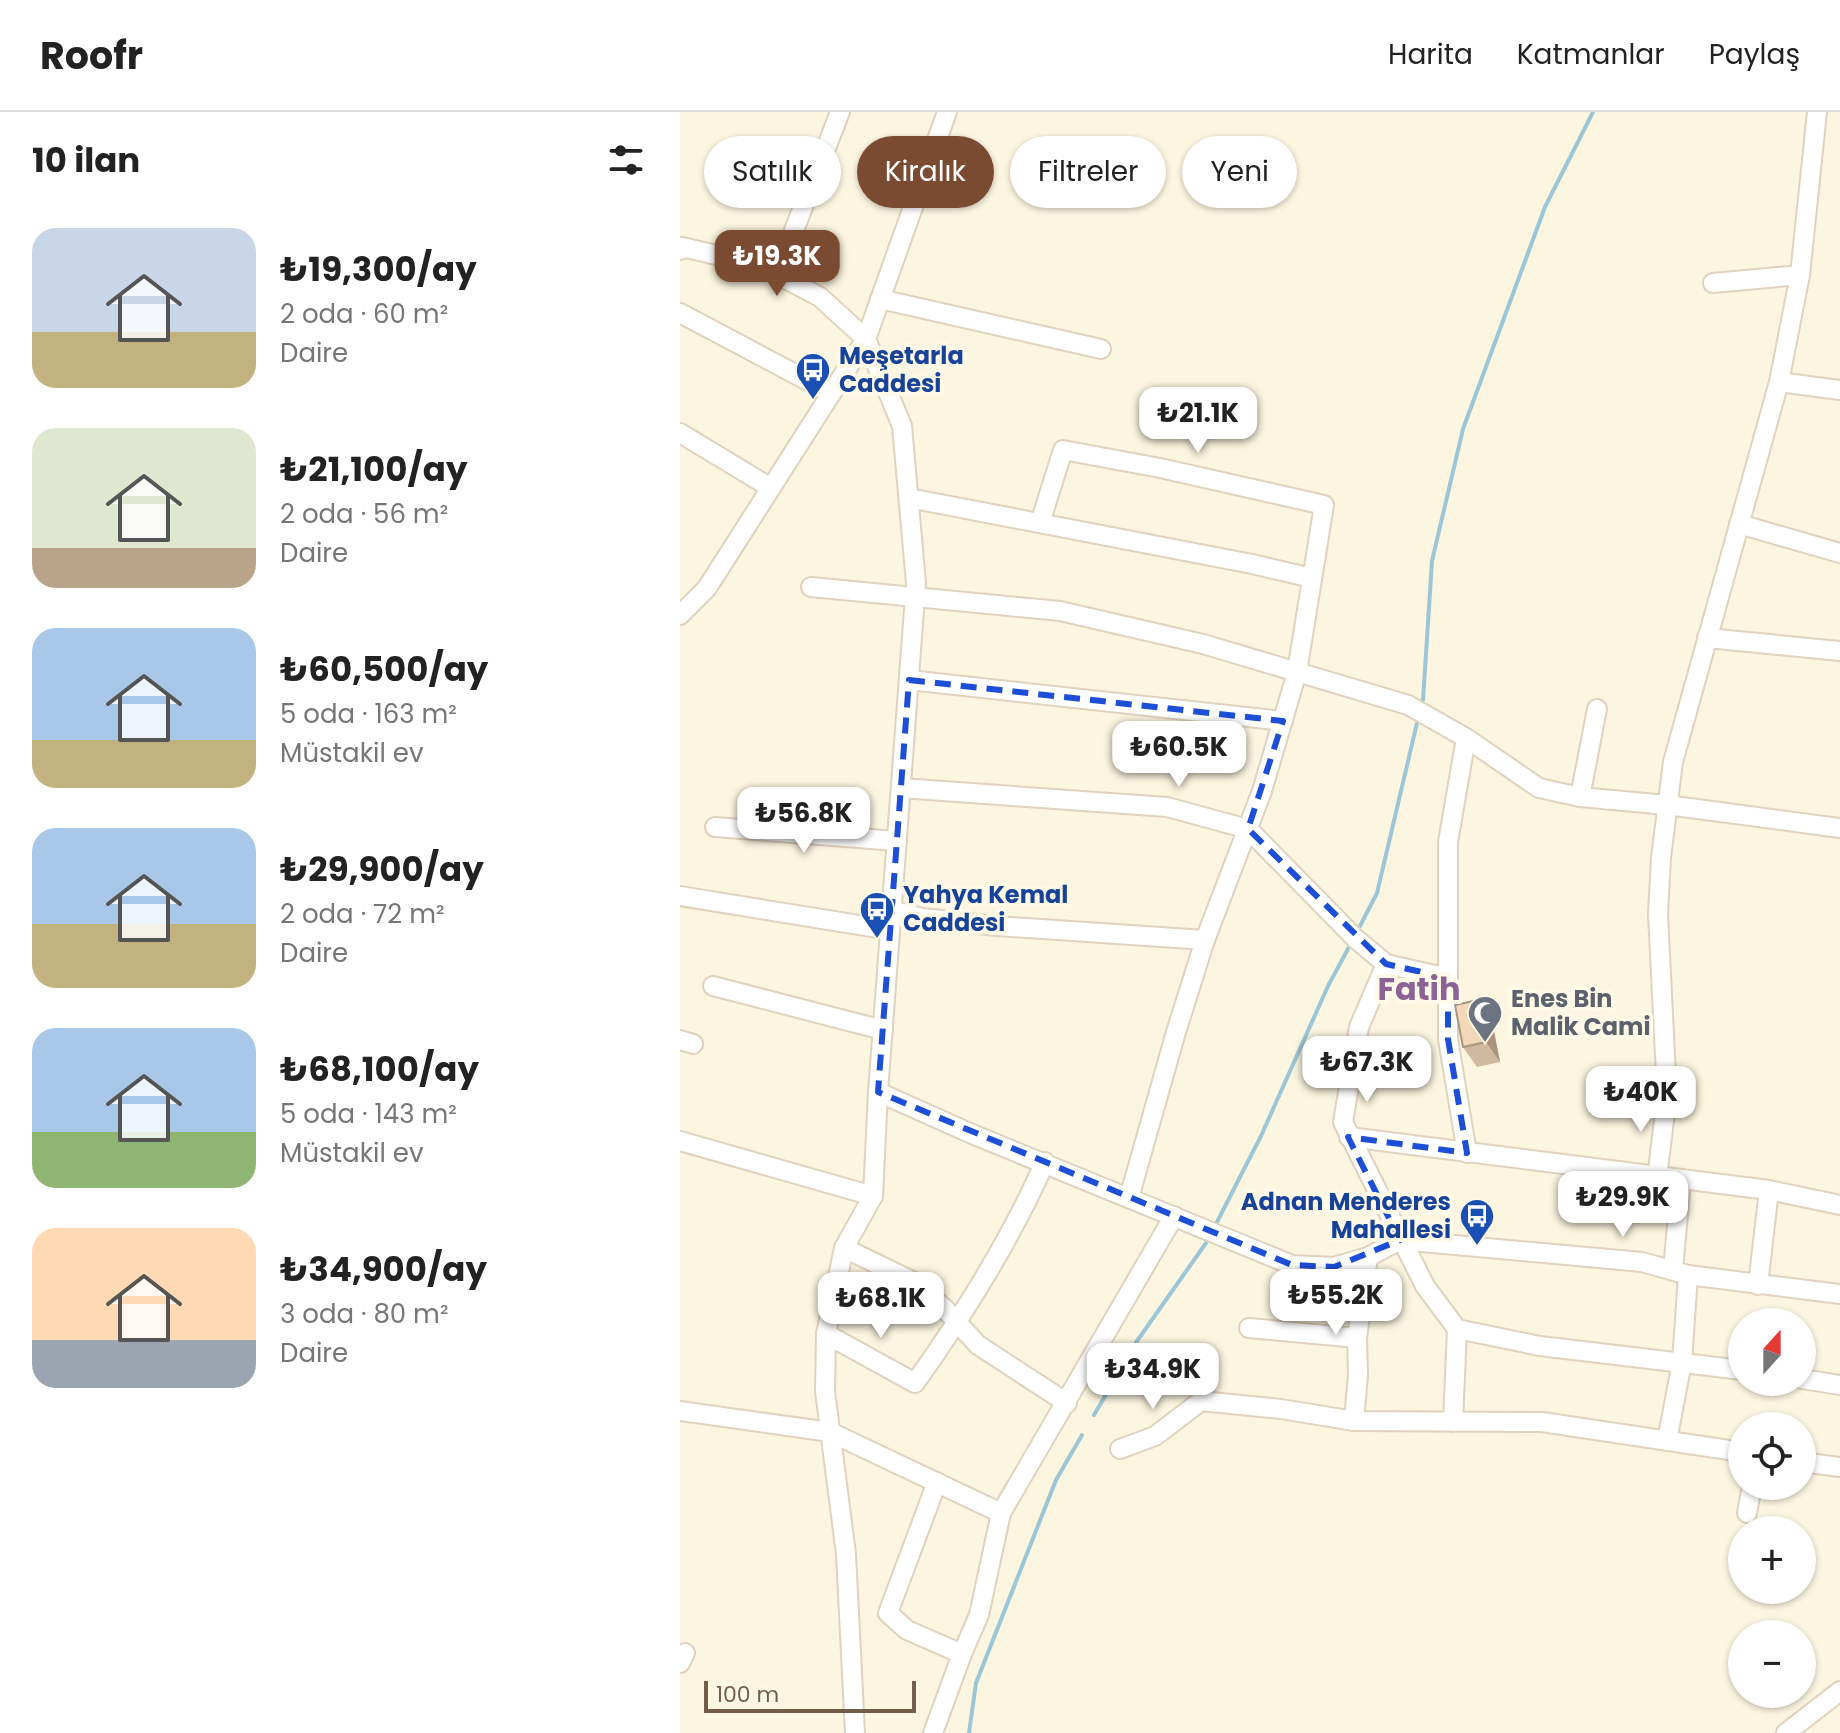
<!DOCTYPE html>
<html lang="tr">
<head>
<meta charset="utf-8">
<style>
	body { margin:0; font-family:Poppins,sans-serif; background:#f6f6f6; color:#222; height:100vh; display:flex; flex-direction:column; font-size:30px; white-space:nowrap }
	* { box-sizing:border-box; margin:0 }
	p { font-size:26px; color:#767676 }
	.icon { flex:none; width:44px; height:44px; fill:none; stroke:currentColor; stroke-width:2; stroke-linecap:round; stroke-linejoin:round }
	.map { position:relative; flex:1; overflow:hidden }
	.drawer { display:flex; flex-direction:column; background:#fff; width:680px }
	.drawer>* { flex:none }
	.top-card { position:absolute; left:24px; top:24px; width:760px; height:72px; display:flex; gap:16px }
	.needle { width:52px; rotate:21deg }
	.controls { position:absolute; left:1048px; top:1196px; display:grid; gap:16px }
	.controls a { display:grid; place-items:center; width:88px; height:88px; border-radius:50%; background:#fff; box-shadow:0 2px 6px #0004; font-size:40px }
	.scale { position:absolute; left:24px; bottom:20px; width:212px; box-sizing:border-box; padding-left:8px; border:4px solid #735d48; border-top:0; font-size:22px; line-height:28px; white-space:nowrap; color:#735d48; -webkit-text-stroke:6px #fff9e7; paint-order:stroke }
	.price { position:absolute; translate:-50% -68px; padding:0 18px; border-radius:16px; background:#fff; color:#222; font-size:26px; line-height:52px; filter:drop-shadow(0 2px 4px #0008) }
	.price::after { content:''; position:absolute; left:50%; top:48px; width:24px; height:18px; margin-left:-12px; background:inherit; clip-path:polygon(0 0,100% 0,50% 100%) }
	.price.active { background:#7b4b31; color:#fff }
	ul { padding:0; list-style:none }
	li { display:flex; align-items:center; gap:24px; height:200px; padding:0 32px }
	li span { display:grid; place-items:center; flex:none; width:224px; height:160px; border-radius:24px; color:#555 }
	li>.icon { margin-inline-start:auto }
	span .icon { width:96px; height:96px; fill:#fffc; stroke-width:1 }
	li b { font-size:34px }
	h2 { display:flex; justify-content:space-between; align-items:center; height:96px; padding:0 32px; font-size:34px }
	.pill { padding:0 28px; border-radius:36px; background:#fff; box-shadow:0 2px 6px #0004; font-size:28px; line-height:72px }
	.pill.active { background:#7b4b31; color:#fff }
	header { display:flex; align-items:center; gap:48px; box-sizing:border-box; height:112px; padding:0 40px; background:#fff; border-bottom:2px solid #e0e0e0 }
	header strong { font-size:38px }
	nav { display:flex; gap:44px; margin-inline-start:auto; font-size:28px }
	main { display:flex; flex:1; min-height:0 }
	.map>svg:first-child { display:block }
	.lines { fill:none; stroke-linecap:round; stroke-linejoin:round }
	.stream { stroke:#9bc6d7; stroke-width:4 }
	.minor-casing { stroke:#e0d2bc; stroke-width:22 }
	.minor { stroke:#fff; stroke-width:18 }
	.wall { fill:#d0b99e }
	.shaded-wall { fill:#a99681 }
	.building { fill:#f2d7b8; stroke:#a99681; stroke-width:2 }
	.marked { fill:none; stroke:#1d4ed8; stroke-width:6; stroke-dasharray:16 10; stroke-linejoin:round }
	.labels { text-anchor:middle; stroke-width:8; stroke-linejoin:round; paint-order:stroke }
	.transit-label { font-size:24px; font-weight:bold; fill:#164399; stroke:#fff9e7; text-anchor:start }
	.worship-label { font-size:24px; font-weight:bold; fill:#5b616d; stroke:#fff9e7; text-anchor:start }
	.district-label { font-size:32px; font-weight:bold; fill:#8c6397; stroke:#fff9e7 }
</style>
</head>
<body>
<header>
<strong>Roofr</strong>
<nav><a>Harita</a><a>Katmanlar</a><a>Paylaş</a></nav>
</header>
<main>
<section class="drawer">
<h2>10 ilan<svg class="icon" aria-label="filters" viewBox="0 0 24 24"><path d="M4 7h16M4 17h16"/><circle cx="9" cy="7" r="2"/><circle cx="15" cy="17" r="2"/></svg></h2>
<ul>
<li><span style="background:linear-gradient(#c9d6e8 65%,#c2b280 0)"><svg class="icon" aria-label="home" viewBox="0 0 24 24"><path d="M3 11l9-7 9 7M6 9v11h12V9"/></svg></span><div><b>₺19,300/ay</b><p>2 oda · 60 m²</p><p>Daire</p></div></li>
<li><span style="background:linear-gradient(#dfe7d0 75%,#b9a48a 0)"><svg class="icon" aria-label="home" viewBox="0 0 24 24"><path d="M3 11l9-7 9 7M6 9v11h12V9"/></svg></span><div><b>₺21,100/ay</b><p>2 oda · 56 m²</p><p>Daire</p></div></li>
<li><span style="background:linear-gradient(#a9c7e8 70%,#c2b280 0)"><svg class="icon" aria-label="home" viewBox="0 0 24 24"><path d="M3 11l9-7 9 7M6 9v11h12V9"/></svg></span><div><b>₺60,500/ay</b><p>5 oda · 163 m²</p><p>Müstakil ev</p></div></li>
<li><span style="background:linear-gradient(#a9c7e8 60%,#c2b280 0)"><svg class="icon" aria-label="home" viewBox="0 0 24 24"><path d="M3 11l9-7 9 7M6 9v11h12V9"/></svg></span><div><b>₺29,900/ay</b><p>2 oda · 72 m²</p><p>Daire</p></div></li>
<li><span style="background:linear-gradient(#a9c7e8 65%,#8fb573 0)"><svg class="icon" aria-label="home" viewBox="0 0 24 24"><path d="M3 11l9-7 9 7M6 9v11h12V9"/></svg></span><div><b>₺68,100/ay</b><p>5 oda · 143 m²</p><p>Müstakil ev</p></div></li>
<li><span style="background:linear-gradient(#ffd9b3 70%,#9aa5b1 0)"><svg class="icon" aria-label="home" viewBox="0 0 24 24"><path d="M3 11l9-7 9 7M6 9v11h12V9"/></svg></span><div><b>₺34,900/ay</b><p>3 oda · 80 m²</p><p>Daire</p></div></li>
</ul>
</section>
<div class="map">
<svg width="1160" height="1621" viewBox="0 0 1160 1621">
	<rect width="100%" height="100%" fill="#fcf5e0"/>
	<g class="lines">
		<g class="stream">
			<path d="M743,588L752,449L783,317L865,95L913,0"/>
			<path d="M680,814L697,781L737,611"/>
			<path d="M537,1110L581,1024L648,874L669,835"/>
			<path d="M414,1303L457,1229L526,1131"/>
			<path d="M289,1621L296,1571L376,1368L402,1323"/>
		</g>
		<g class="minor-casing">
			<g id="minor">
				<path d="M0,138L2,135L79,153L140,185L186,227L222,314L236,471L198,980L193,1084L164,1136L146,1222L145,1279L166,1442L175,1621"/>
				<path d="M97,162L160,0"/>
				<path d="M1033,171L1120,163"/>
				<path d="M200,187L421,237"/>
				<path d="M0,201L151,281"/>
				<path d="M1099,270L1160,278"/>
				<path d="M0,321L91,376"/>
				<path d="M229,386L572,452L632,466"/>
				<path d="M360,411L383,338L480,356L644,393L617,560L582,679L525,828L496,920L449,1086"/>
				<path d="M1059,412L1160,441"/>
				<path d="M131,475L380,499L523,532L728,593L786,626L859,676L900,685L987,693L1160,716"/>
				<path d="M0,503L27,476L186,227L267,0"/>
				<path d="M1027,526L1160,539"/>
				<path d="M229,568L603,609"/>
				<path d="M786,626L768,730V927L787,1041"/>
				<path d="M221,676L487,695L568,717L676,827L706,852L768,866"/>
				<path d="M900,685L917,597"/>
				<path d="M35,715L217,729"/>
				<path d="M0,784L210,818"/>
				<path d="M211,798L242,806L317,814L525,828"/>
				<path d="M706,852L679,915L663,1010L745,1174L777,1217L773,1310"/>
				<path d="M33,874L203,918"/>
				<path d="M0,928L13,932"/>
				<path d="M198,980L292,1022L612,1153L654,1155L688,1145L720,1128L962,1150L1008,1163L1160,1182"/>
				<path d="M669,1025L1089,1078L1160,1093"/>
				<path d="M0,1029L193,1084"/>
				<path d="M977,1066L987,983L978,802L981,746L993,650L1099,270L1120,163L1137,0"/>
				<path d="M164,1136L232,1169L264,1196L298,1233L387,1291"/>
				<path d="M993,1158L1001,1069"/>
				<path d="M1078,1173L1089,1078"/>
				<path d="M569,1216L677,1226"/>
				<path d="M777,1217L860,1234L1062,1258"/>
				<path d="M146,1222L235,1271C285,1201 330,1129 365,1050"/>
				<path d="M1122,1267L1160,1273"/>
				<path d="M0,1299L150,1320L321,1401"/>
				<path d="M674,1309L678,1263L677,1226L688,1145"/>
				<path d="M987,1329L1002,1250L1008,1163"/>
				<path d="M440,1337L475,1324L521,1289L601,1297L674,1309L862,1310L1062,1340"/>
				<path d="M1122,1350L1160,1355"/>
				<path d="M257,1370L208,1501L227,1518L282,1542"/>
				<path d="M1067,1401L1072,1374"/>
				<path d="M0,1551L5,1541"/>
				<path d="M253,1621L282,1542L299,1503L321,1401L494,1104"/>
				<path d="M1106,1621L1160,1579"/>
			</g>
		</g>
		<use href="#minor" class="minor"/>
	</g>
	<path class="wall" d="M812,909L820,950L797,955L783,935Z"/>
	<path class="shaded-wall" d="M798,888L812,909L820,950L806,930Z"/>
	<path class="building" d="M798,888L806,930L783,935L775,893Z"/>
	<path class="marked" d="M229,568L603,609L568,717L706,852L768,866V927L787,1041L668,1025L720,1128L654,1155L612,1153L198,980Z"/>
	<defs>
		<g id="bus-pin" transform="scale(1.8)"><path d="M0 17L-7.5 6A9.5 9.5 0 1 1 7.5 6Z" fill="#1a4fb4" stroke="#fff9e7"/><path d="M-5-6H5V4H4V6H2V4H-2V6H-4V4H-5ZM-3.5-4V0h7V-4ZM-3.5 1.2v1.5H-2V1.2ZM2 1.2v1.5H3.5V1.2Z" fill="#fff"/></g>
		<g id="mosque-pin" transform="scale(1.8)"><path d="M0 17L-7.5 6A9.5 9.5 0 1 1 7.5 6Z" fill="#6b7280" stroke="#fff9e7"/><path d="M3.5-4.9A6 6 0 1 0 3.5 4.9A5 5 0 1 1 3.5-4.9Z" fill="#fff"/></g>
	</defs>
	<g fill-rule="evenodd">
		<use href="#bus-pin" x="133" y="258"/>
		<use href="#bus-pin" x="197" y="797"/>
		<use href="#mosque-pin" x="805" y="901"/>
		<use href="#bus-pin" x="797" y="1104"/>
	</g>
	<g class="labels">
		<g class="transit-label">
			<text x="159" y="252">Meşetarla<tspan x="159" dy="28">Caddesi</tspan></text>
			<text x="223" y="791">Yahya Kemal<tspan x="223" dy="28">Caddesi</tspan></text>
			<text x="771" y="1098" text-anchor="end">Adnan Menderes<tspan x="771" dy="28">Mahallesi</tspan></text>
		</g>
		<g class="worship-label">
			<text x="831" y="895">Enes Bin<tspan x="831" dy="28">Malik Cami</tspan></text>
		</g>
		<g class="district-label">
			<text x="739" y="888">Fatih</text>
		</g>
	</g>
</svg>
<div class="controls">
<a><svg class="needle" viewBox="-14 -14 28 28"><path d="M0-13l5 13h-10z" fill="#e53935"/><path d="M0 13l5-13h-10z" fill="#767676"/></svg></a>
<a><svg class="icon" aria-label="locate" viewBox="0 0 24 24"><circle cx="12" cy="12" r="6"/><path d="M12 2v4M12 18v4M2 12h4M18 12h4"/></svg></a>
<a>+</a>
<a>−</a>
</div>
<div class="scale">100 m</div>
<b class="price active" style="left:97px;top:186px">₺19.3K</b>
<b class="price" style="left:518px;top:343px">₺21.1K</b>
<b class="price" style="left:499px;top:677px">₺60.5K</b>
<b class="price" style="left:124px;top:743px">₺56.8K</b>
<b class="price" style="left:687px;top:992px">₺67.3K</b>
<b class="price" style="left:961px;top:1022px">₺40K</b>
<b class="price" style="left:943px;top:1127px">₺29.9K</b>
<b class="price" style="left:656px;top:1225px">₺55.2K</b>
<b class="price" style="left:201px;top:1228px">₺68.1K</b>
<b class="price" style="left:473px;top:1299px">₺34.9K</b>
<div class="top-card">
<a class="pill">Satılık</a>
<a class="pill active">Kiralık</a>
<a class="pill">Filtreler</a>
<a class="pill">Yeni</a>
</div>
</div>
</main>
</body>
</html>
